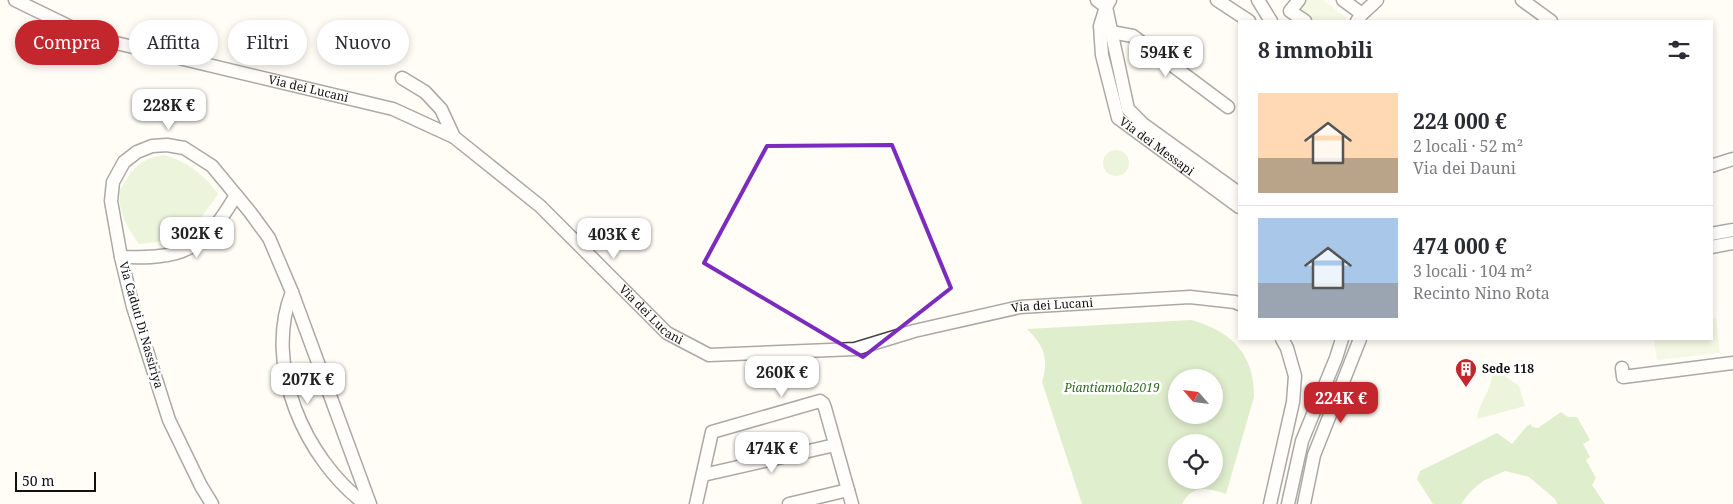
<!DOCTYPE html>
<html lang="it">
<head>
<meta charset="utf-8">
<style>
	body { margin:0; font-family:"Noto Serif",serif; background:#f2f2f3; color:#2b2b33; height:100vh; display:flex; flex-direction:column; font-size:19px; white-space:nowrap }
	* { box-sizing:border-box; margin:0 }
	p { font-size:16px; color:#7c7c81 }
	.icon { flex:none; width:28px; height:28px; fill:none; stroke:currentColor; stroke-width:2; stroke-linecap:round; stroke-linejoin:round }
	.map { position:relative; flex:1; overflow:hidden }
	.details { position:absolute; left:1238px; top:20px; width:475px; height:320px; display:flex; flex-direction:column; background:#fff; border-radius:0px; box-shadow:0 2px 8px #0003 }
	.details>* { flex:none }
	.guide { position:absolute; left:15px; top:20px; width:475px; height:45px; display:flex; gap:10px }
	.needle { width:32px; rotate:298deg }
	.fabs { position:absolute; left:1168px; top:369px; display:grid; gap:10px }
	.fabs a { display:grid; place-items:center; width:55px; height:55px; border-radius:50%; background:#fff; box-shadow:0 2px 8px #0003; font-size:25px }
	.scale { position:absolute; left:15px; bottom:12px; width:81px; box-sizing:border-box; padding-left:5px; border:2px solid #111; border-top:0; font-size:14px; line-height:18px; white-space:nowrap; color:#111; -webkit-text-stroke:4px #fff; paint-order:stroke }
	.price { position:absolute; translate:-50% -42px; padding:0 11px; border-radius:10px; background:#fff; color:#222; font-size:16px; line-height:32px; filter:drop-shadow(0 1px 2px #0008) }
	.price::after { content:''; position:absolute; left:50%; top:30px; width:15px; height:11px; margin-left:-8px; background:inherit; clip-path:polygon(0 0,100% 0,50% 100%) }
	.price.active { background:#c4262e; color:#fff }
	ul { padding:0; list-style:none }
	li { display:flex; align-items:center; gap:15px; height:125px; padding:0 20px }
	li+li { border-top:1px solid #e1e1e2 }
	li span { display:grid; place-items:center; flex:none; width:140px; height:100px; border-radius:0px; color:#555 }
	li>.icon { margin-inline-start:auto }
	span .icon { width:60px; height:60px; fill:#fffc; stroke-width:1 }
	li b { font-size:21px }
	h2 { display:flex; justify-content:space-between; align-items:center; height:60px; padding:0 20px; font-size:21px }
	.chip { padding:0 18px; border-radius:22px; background:#fff; box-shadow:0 2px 8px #0003; font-size:18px; line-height:45px }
	.chip.active { background:#c4262e; color:#fff }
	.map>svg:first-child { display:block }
	.green { fill:#d5ebbd }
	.forest { fill:#b9dc9c; fill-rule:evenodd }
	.pitch { fill:#e6f2cf }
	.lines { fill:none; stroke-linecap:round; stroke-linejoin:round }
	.minor-casing { stroke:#444; stroke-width:15 }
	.minor { stroke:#fff; stroke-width:12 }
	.marked { fill:none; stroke:#7b2cbf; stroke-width:4; stroke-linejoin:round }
	.labels { text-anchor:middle; stroke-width:5; stroke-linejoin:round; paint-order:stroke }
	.street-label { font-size:12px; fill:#111; stroke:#fff }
	.poi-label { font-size:12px; font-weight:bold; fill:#111; stroke:#fff; text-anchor:start }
	.park-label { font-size:12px; font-style:italic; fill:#2f6b1f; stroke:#fff }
</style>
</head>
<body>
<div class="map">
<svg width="1733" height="504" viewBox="0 0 1733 504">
	<rect width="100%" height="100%" fill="#fffdf5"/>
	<g class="green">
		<circle cx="1116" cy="163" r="13"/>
		<path d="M163,155C185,160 205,175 218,194C195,228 182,241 139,244C129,230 116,209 120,190C122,186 126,181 128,177C137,162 148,158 163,155Z"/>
		<path d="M1491,366L1519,386L1525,406L1477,419C1479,400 1497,385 1491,366Z"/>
	</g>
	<g class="forest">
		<path d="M1191,320C1230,330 1255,354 1254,397L1226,494C1207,488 1193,484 1182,504H1082L1042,382C1049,358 1044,346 1027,329ZM1176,378H1214V415H1176ZM1176,442H1214V480H1176Z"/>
		<path d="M1561,412L1568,417H1577L1590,440L1583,444L1590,457L1586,460L1596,478L1592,485L1605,504H1557L1555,499L1529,477L1505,471L1483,481L1471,491L1461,504H1433L1417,479L1420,471L1497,433L1512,444L1526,427L1531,424L1532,427L1538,428Z"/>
	</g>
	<g class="pitch">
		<path d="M1306,0H1323L1347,18L1345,21H1314L1299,10Z"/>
		<path d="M1711,318H1716L1720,353L1657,360L1654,339H1711Z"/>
	</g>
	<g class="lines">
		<g class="minor-casing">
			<g id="minor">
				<path id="s1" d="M15,0L91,37L393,109L454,137L540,206L667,333L709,355L855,349L914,331L1020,307L1190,297L1235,302L1239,304"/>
				<path d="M1097,0L1106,7L1128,109L1143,124L1239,193"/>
				<path id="s2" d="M1110,0L1106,7L1100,26L1102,55L1118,118L1239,207"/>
				<path d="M1217,0L1249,21"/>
				<path d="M1258,0L1271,21"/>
				<path d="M1299,0L1290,11L1305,21"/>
				<path d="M1343,0L1362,14"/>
				<path d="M1522,0L1551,21"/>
				<path d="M1357,21L1362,14L1377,0"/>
				<path d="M1111,32L1133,36L1228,107"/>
				<path d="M402,78L425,92L441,109L454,137"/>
				<path d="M1711,166L1733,159"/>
				<path d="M1711,234L1733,230"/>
				<path d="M1711,247L1733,243"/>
				<path d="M121,257C134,257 147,258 160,256C199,253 218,226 236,195"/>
				<path d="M292,292C263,365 305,459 365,504"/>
				<path d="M1622,368L1623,377L1733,363"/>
				<path d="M703,475L835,445"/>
				<path d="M212,504L201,486L169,420L133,307L121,257L111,201L113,182L124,162L137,152L152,146L167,145L184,148L212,166L250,212L269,238L292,292L370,504"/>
				<path d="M696,504L712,432L820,401L823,403L825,408L852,504"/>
				<path d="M789,504L848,490"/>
				<path d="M1270,504L1293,402L1295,376L1287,348L1282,339"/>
				<path d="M1288,504L1302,441L1336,358L1342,339"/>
				<path d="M1304,504L1314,455L1360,339"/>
			</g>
		</g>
		<use href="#minor" class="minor"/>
	</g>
	<path d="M0 0H1733V504H0ZM892,145L951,288L863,357L704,263L767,146Z" fill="#fffdf5" fill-opacity=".55" fill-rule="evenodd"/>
	<path class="marked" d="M892,145L951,288L863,357L704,263L767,146Z"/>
	<defs>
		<g id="building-pin" transform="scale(1.125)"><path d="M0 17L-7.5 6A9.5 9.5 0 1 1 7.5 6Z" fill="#c4262e" stroke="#fff"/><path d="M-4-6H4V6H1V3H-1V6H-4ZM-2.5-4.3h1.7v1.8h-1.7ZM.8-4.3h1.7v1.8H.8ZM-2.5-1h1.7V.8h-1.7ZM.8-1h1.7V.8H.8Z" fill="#fff"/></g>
	</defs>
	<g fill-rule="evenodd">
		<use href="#building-pin" x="1466" y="369"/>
	</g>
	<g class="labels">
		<g class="street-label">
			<text dy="4" stroke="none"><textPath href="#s1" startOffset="308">Via dei Lucani</textPath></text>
			<text dy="4" stroke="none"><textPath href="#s2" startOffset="170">Via dei Messapi</textPath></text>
			<text dy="4" stroke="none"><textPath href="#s1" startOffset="1148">Via dei Lucani</textPath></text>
			<text dy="4" stroke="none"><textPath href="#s1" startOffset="728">Via dei Lucani</textPath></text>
			<text transform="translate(141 325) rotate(74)" y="4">Via Caduti Di Nassiriya</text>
		</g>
		<g class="poi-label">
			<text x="1482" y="373">Sede 118</text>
		</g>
		<g class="park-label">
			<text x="1112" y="392">Piantiamola2019</text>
		</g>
	</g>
</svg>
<div class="fabs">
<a><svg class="needle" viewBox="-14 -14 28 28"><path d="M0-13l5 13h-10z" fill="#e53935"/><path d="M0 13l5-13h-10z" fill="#7c7c81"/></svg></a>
<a><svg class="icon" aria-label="locate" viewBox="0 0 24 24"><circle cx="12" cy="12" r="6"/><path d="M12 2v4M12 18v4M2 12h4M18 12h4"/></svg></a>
</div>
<div class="scale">50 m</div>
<b class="price" style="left:1166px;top:78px">594K €</b>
<b class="price" style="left:169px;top:131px">228K €</b>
<b class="price" style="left:197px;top:259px">302K €</b>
<b class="price" style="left:614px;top:260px">403K €</b>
<b class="price" style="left:782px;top:398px">260K €</b>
<b class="price" style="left:308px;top:405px">207K €</b>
<b class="price active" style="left:1341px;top:424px">224K €</b>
<b class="price" style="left:772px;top:474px">474K €</b>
<div class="guide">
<a class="chip active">Compra</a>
<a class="chip">Affitta</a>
<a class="chip">Filtri</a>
<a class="chip">Nuovo</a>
</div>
<section class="details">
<h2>8 immobili<svg class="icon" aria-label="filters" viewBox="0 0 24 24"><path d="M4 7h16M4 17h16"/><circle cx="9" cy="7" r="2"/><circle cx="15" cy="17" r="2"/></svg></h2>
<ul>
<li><span style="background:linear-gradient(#ffd9b3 65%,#b9a48a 0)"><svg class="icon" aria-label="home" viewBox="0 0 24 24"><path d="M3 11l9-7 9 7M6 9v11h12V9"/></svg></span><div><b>224 000 €</b><p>2 locali · 52 m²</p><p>Via dei Dauni</p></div></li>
<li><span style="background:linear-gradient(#a9c7e8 65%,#9aa5b1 0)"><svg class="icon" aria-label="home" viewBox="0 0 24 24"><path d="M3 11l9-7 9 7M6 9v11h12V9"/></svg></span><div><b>474 000 €</b><p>3 locali · 104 m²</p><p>Recinto Nino Rota</p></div></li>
</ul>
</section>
</div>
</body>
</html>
